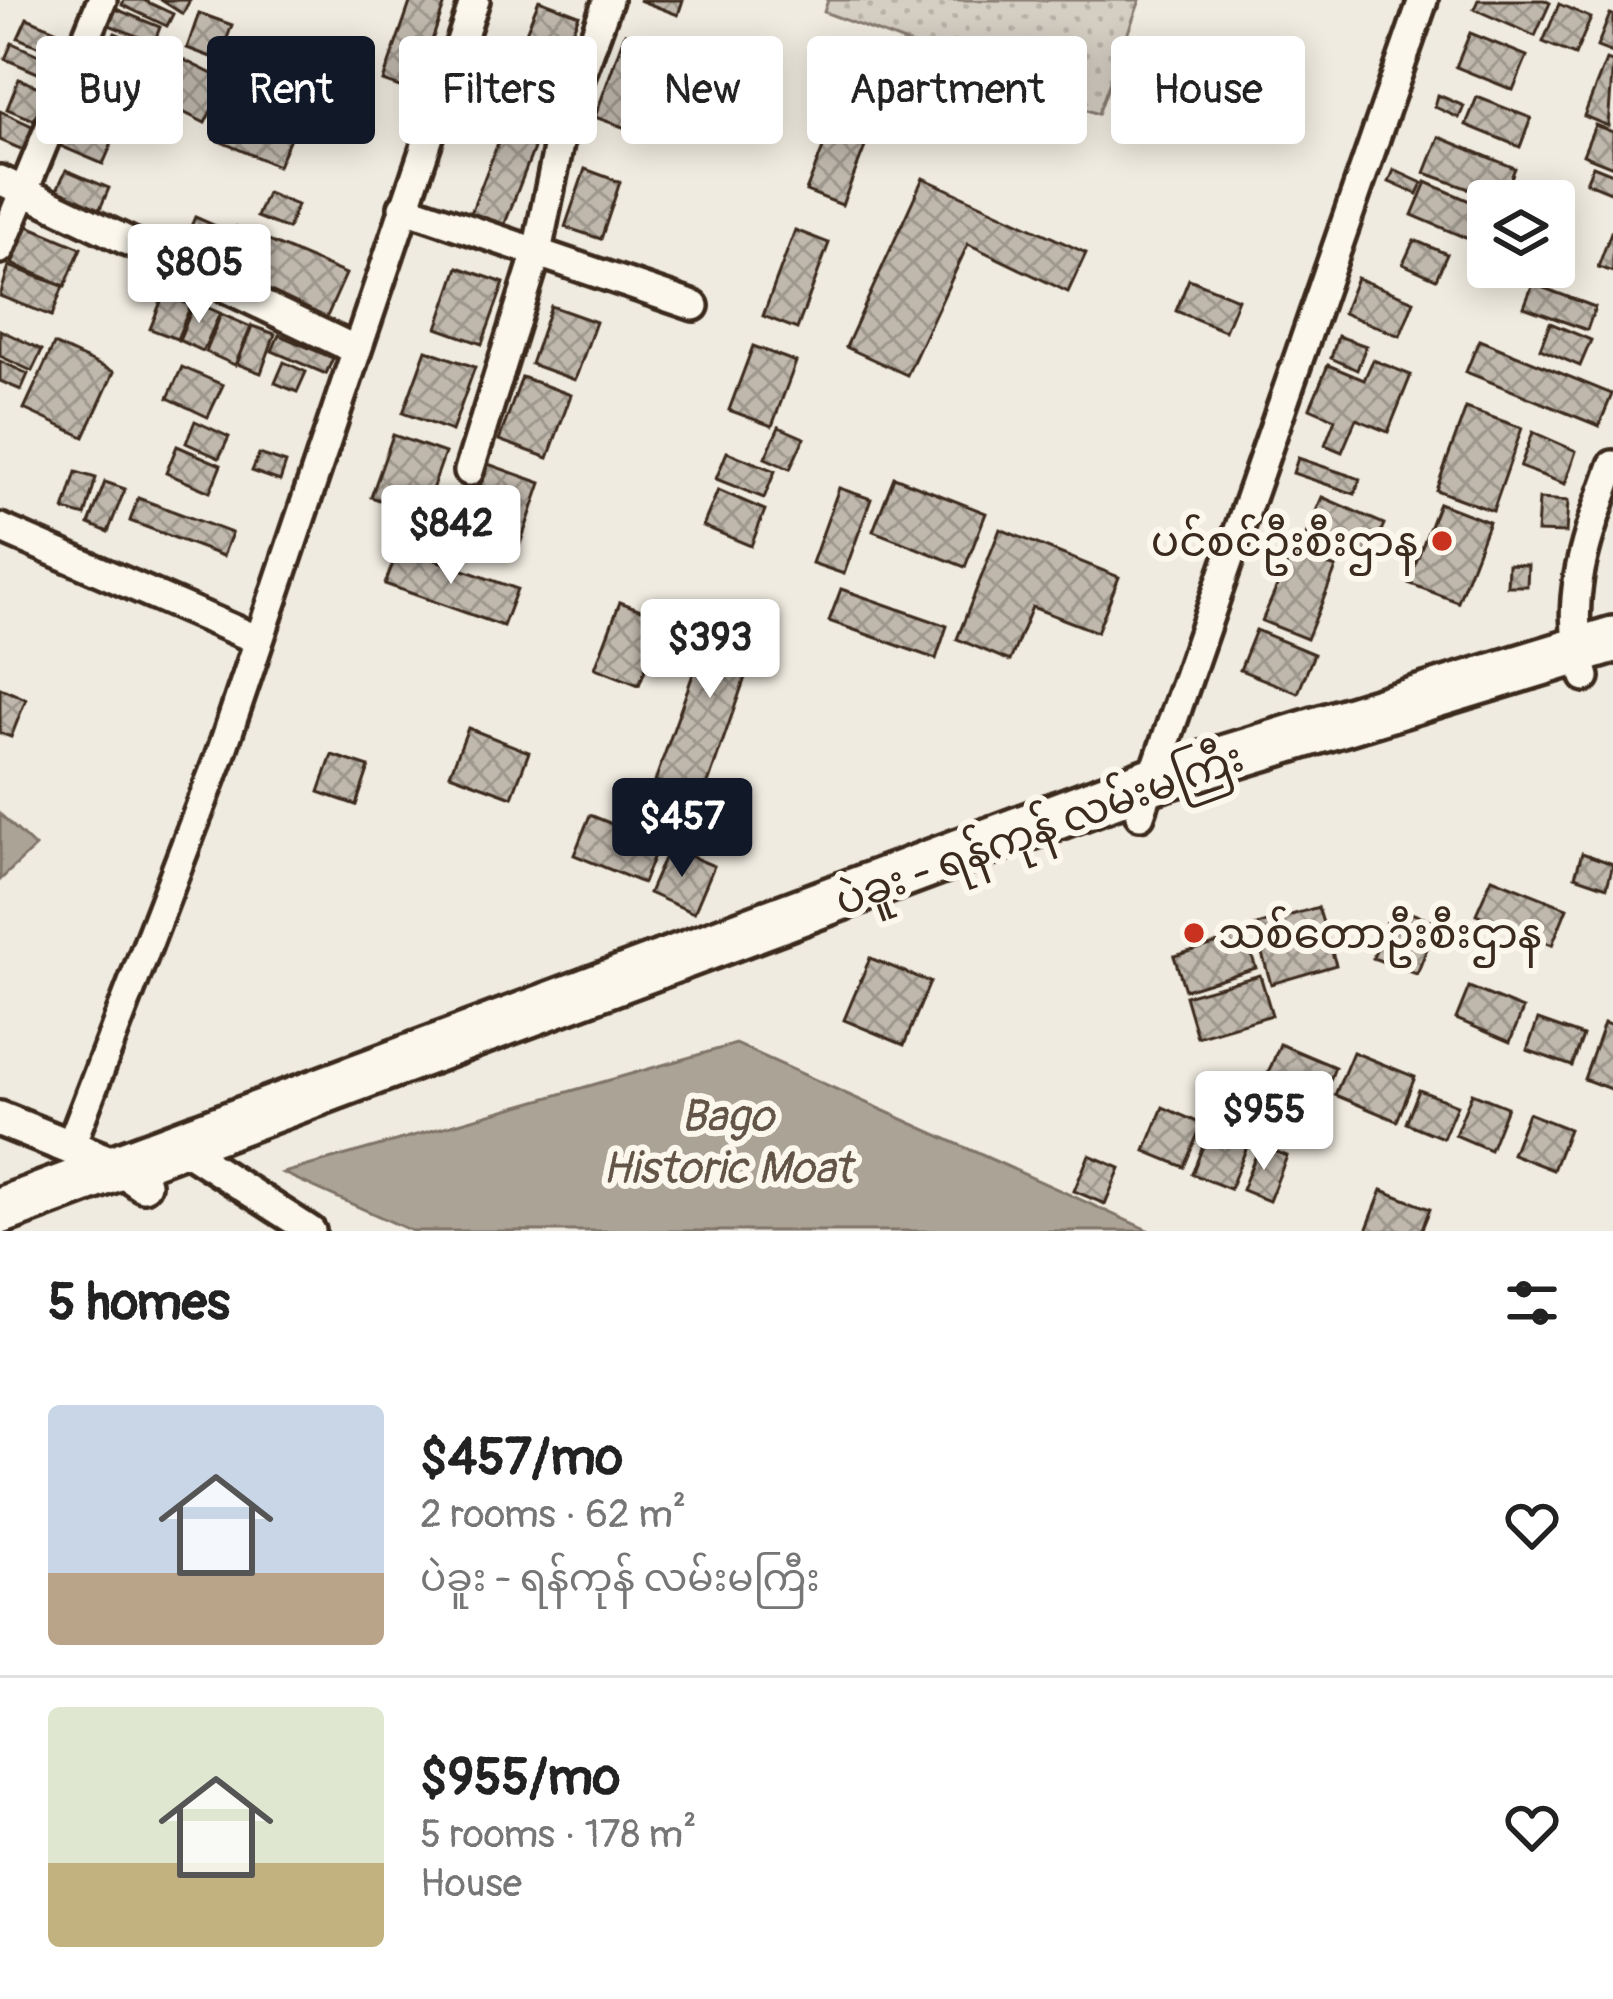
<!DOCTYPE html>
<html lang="en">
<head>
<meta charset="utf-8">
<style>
	body { margin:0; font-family:Pangolin,"Noto Sans Myanmar",sans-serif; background:#f2f2f2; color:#222; height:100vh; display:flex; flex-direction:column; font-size:45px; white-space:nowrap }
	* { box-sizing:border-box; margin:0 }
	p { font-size:39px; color:#767676 }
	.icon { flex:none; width:66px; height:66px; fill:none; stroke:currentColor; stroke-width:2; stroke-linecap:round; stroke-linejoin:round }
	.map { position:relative; height:1231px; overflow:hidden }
	.details { display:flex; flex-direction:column; background:#fff; flex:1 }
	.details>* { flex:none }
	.hud { position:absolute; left:36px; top:36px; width:1542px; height:108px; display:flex; gap:24px }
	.fabs { position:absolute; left:1467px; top:180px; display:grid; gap:24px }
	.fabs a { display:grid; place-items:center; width:108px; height:108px; border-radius:12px; background:#fff; box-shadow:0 6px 30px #0003; font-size:60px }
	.price { position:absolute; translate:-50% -102px; padding:0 27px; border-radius:12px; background:#fff; color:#222; font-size:39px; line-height:78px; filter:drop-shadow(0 3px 6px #0008) }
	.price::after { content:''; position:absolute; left:50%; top:72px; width:36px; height:27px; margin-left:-18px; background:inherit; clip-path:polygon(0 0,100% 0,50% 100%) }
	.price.selected { background:#111827; color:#fff }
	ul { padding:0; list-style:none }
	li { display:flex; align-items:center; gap:36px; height:300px; padding:0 48px }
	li+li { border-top:3px solid #e0e0e0 }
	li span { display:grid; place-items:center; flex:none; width:336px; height:240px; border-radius:12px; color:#555 }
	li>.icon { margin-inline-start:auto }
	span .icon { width:144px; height:144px; fill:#fffc; stroke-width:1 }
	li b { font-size:51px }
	h2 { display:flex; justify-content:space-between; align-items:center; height:144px; padding:0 48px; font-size:51px }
	.pill { padding:0 42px; border-radius:12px; background:#fff; box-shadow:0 6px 30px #0003; font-size:42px; line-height:108px }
	.pill.selected { background:#111827; color:#fff }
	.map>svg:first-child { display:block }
	.grass { fill:url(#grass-dots); stroke:#887c70; stroke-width:3 }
	.water { fill:#aca397; stroke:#7f7367; stroke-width:3 }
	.building { fill:url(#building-cross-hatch); stroke:#3b2a1e; stroke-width:3 }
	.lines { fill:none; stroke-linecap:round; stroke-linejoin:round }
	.minor-casing { stroke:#3b2a1e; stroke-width:36 }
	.tertiary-casing { stroke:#3b2a1e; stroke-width:42 }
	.trunk-casing { stroke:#3b2a1e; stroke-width:54 }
	.minor { stroke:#fbf7ec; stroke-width:27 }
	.tertiary { stroke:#fbf7ec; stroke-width:33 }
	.trunk { stroke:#fbf7ec; stroke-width:45 }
	.poi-dot { fill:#c8321e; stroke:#fbf7ec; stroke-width:4.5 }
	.labels { text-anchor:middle; stroke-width:12; stroke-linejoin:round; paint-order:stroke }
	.poi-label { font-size:42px; fill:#3b2a1e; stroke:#fbf7ec; text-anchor:end }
	.street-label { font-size:42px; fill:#3b2a1e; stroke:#fbf7ec }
	.water-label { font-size:45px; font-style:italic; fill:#635448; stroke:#fbf7ec }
</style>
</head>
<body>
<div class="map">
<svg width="1613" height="1231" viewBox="0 0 1613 1231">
	<defs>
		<pattern id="grass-dots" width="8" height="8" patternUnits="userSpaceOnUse" patternTransform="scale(3)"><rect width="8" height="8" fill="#d5cec3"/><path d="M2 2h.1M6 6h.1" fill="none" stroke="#b8b1a7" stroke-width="1.8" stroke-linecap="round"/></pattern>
		<pattern id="building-cross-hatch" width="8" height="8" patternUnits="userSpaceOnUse" patternTransform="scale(3)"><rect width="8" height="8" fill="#c0b8ad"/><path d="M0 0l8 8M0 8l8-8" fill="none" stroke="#9d968c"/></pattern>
	</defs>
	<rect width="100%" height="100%" fill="#f0ebe0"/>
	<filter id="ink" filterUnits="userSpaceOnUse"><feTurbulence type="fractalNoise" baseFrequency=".00833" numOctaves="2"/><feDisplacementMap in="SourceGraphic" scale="24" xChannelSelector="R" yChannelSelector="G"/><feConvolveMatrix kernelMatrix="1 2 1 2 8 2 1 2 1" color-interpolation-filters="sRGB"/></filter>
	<g filter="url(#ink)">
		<path class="grass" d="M828,0H1140L1098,114L824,12Z"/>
		<g class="water">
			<path d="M0,814L35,847L0,880Z"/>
			<path d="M736,1044L1150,1231H412L283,1173Z"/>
		</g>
		<g class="building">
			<path d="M124,0H143L173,14L167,26L122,5Z"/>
			<path d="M161,0H190L183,14Z"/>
			<path d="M411,0H446L414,92L383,81Z"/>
			<path d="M539,0L579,15L545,100L505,84Z"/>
			<path d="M639,0H683L678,15Z"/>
			<path d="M1478,0H1544L1550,3L1535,36L1474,9Z"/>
			<path d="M1559,4L1591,18L1575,55L1543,42Z"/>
			<path d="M116,9L160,27L154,43L109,25Z"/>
			<path d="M199,13L232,25L219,60L187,48Z"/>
			<path d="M1610,14L1613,15V53L1597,47Z"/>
			<path d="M27,18L60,32L52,52L18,38Z"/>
			<path d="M115,33L154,50L144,71L105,54Z"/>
			<path d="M625,33L670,49L640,133L595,117Z"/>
			<path d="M1470,33L1527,56L1513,90L1456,67Z"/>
			<path d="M12,43L47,59L40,74L5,59Z"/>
			<path d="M101,55L146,75L138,93L93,73Z"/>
			<path d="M182,59L226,81L205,123L161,101Z"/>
			<path d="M1606,60L1613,62L1608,126L1584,116Z"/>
			<path d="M95,78L138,97L130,114L87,95Z"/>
			<path d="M19,79L46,90L34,120L7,109Z"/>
			<path d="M1438,95L1464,106L1459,118L1435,107Z"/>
			<path d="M1477,97L1531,118L1520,147L1466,125Z"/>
			<path d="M230,99L295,126L278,166L214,139Z"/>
			<path d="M80,100L130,125L123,141L73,116Z"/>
			<path d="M838,110L874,124L842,205L806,191Z"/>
			<path d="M0,111L34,127L23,150L0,140Z"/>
			<path d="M68,121L113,141L103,164L58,145Z"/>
			<path d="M1595,125L1613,132V167L1583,155Z"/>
			<path d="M503,130L536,143L504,226L471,213Z"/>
			<path d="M1439,137L1515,168L1502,201L1425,173Z"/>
			<path d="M1593,166L1613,174V193L1586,182Z"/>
			<path d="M585,169L620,182L601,239L565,227Z"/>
			<path d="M66,170L109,188L99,211L56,192Z"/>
			<path d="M1394,170L1422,183L1417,194L1389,182Z"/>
			<path d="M923,178L1086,253L1068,292L968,244L907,375L846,347Z"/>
			<path d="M1426,182L1488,209L1487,247L1412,215Z"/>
			<path d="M267,193L297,205L288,229L257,217Z"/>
			<path d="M195,217L225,230L208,270L178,257Z"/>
			<path d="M28,226L81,248L65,286L12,264Z"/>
			<path d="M236,227L346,274L325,321L215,273Z"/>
			<path d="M795,230L829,243L797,329L763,316Z"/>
			<path d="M1611,232L1613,233V272L1598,267Z"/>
			<path d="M1414,240L1447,254L1436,279L1403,264Z"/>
			<path d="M9,266L63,286L52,316L0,296Z"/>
			<path d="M458,267L504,283L482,344L437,328Z"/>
			<path d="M1357,278L1414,301L1400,336L1343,313Z"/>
			<path d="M1189,279L1238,299L1225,331L1176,311Z"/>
			<path d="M1533,284L1595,307L1587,330L1524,307Z"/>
			<path d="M164,294L191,305L177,339L150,329Z"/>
			<path d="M195,302L220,313L203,351L179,340Z"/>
			<path d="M551,306L596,322L575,380L531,364Z"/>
			<path d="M221,314L251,327L235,365L206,352Z"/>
			<path d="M1550,323L1591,340L1580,366L1540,349Z"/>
			<path d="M252,326L275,334L261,373L237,364Z"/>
			<path d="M0,330L42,350L32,371L0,356Z"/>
			<path d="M279,335L333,358L326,374L272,351Z"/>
			<path d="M1338,336L1366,346L1357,370L1331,358Z"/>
			<path d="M1479,340L1612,394L1599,426L1466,372Z"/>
			<path d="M54,344L114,372L84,437L24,409Z"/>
			<path d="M753,346L796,362L772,426L729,410Z"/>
			<path d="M426,350L475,367L452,431L403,413Z"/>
			<path d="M1373,360L1411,375L1388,432L1356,419L1342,452L1325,445L1335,419L1310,408L1328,365L1364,380Z"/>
			<path d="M0,361L28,374L21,390L0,381Z"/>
			<path d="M284,362L306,372L297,392L275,383Z"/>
			<path d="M182,367L223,385L208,417L168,398Z"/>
			<path d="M522,377L571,395L548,458L499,440Z"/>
			<path d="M1466,408L1522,428L1493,511L1436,490Z"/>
			<path d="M195,421L229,437L219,458L186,443Z"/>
			<path d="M779,427L804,438L790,469L765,458Z"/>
			<path d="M1533,432L1576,451L1565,484L1520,467Z"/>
			<path d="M393,435L445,453L423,515L371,497Z"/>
			<path d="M177,446L221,465L210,492L166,473Z"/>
			<path d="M727,452L775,471L764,498L716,479Z"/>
			<path d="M259,454L286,463L280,481L252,471Z"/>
			<path d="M1298,458L1360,479L1355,494L1293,473Z"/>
			<path d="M488,464L541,483L519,547L465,528Z"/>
			<path d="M76,472L96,478L85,516L64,510Z"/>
			<path d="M894,477L986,513L965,567L873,531Z"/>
			<path d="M105,482L125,489L108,532L89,524Z"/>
			<path d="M839,488L871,499L844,574L812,563Z"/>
			<path d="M718,490L765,510L751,546L703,526Z"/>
			<path d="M1322,497L1384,524L1367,564L1305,537Z"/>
			<path d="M138,498L232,533L223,556L130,521Z"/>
			<path d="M1539,499L1568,501L1566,533L1537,532Z"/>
			<path d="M1439,503L1489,522L1458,602L1408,583Z"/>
			<path d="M1000,529L1119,577L1097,632L1032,607L1010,661L957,639Z"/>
			<path d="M399,547L517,589L503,626L385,584Z"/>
			<path d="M1292,552L1336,568L1307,639L1262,621Z"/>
			<path d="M1508,564L1528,565L1527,586H1507Z"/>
			<path d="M841,589L947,626L936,659L829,621Z"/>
			<path d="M620,602L665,619L639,685L595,668Z"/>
			<path d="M718,604L765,620L703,798L655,781Z"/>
			<path d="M1256,630L1314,654L1298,693L1240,670Z"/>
			<path d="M0,688L26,699L11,737L0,733Z"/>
			<path d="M468,728L529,752L512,797L450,774Z"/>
			<path d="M332,755L369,767L356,805L319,792Z"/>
			<path d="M590,815L659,843L643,883L574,855Z"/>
			<path d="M669,847L714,866L694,913L649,893Z"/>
			<path d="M1582,853L1613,864L1607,887L1575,876Z"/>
			<path d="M1492,878L1567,908L1552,945L1476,914Z"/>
			<path d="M1393,906L1437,923L1417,974L1373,958Z"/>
			<path d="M1318,907L1336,965L1271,984L1254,926Z"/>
			<path d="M1245,935L1256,968L1185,990L1174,956Z"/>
			<path d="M870,958L930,982L904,1045L844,1020Z"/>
			<path d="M1260,975L1272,1015L1197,1037L1185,996Z"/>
			<path d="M1469,987L1523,1009L1510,1042L1456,1019Z"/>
			<path d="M1538,1020L1583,1036L1572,1066L1527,1050Z"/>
			<path d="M1604,1023L1613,1026V1090L1584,1079Z"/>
			<path d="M1280,1044L1335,1067L1323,1099L1267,1076Z"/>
			<path d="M1353,1052L1415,1077L1397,1121L1335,1095Z"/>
			<path d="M1419,1090L1457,1105L1443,1138L1406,1123Z"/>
			<path d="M1472,1093L1507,1107L1490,1150L1455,1135Z"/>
			<path d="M1163,1107L1202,1124L1184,1167L1145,1151Z"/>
			<path d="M1528,1113L1569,1129L1553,1170L1512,1154Z"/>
			<path d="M1212,1123L1250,1139L1230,1189L1192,1174Z"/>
			<path d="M1260,1145L1287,1156L1269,1201L1242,1190Z"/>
			<path d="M1089,1155L1120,1168L1105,1204L1074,1191Z"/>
			<path d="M1382,1190L1430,1209L1421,1231H1366Z"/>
		</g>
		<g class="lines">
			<g class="minor-casing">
				<g id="minor">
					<path d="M0,180L354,349"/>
					<path d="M403,207L694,306"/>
					<path d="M0,249L102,0"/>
					<path d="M469,471L537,252L563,124L608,0"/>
					<path d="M0,528L256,639"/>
					<path d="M1585,677C1560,601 1588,536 1613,465"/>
					<path d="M1140,815L1423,0"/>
					<path d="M179,1146L311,1231"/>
					<path d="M70,1147L221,753L475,0"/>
				</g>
			</g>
			<g class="tertiary-casing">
				<path id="tertiary" d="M0,1119L117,1166L143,1184"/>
			</g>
			<g class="trunk-casing">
				<path id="trunk" d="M0,1211L1148,782L1613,640"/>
			</g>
			<use href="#minor" class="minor"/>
			<use href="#tertiary" class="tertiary"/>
			<use href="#trunk" class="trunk"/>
		</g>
	</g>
	<g class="poi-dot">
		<circle cx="1442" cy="541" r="12"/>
		<circle cx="1194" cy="933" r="12"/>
	</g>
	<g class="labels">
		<g class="poi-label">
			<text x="1418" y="556">ပင်စင်ဦးစီးဌာန</text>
			<text x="1218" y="948" text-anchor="start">သစ်တောဦးစီးဌာန</text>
		</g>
		<g class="street-label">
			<text transform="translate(1039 828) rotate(-20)" y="15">ပဲခူး - ရန်ကုန် လမ်းမကြီး</text>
		</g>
		<g class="water-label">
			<text x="727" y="1131">Bago<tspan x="727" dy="52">Historic Moat</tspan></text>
		</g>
	</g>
</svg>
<div class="fabs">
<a><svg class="icon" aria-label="layers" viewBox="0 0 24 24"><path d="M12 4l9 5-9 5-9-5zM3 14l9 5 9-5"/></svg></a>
</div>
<b class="price" style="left:199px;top:326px">$805</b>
<b class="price" style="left:451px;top:587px">$842</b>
<b class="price" style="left:710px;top:701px">$393</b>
<b class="price selected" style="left:682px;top:880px">$457</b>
<b class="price" style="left:1264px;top:1173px">$955</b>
<div class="hud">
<a class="pill">Buy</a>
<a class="pill selected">Rent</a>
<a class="pill">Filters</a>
<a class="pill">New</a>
<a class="pill">Apartment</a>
<a class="pill">House</a>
</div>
</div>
<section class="details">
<h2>5 homes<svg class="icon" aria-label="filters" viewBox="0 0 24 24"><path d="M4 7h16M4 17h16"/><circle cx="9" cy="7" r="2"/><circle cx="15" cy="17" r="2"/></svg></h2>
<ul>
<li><span style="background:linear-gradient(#c9d6e8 70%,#b9a48a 0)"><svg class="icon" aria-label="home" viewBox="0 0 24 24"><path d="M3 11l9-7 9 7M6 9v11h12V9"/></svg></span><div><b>$457/mo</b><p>2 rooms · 62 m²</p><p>ပဲခူး - ရန်ကုန် လမ်းမကြီး</p></div><svg class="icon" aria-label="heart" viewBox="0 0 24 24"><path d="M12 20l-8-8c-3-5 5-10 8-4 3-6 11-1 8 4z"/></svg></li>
<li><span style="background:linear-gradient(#dfe7d0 65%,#c2b280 0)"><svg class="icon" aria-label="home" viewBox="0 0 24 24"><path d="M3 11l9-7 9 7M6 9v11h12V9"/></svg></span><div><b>$955/mo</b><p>5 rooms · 178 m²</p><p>House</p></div><svg class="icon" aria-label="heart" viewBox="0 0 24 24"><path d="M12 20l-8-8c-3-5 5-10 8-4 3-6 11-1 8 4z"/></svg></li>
</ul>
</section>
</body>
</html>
